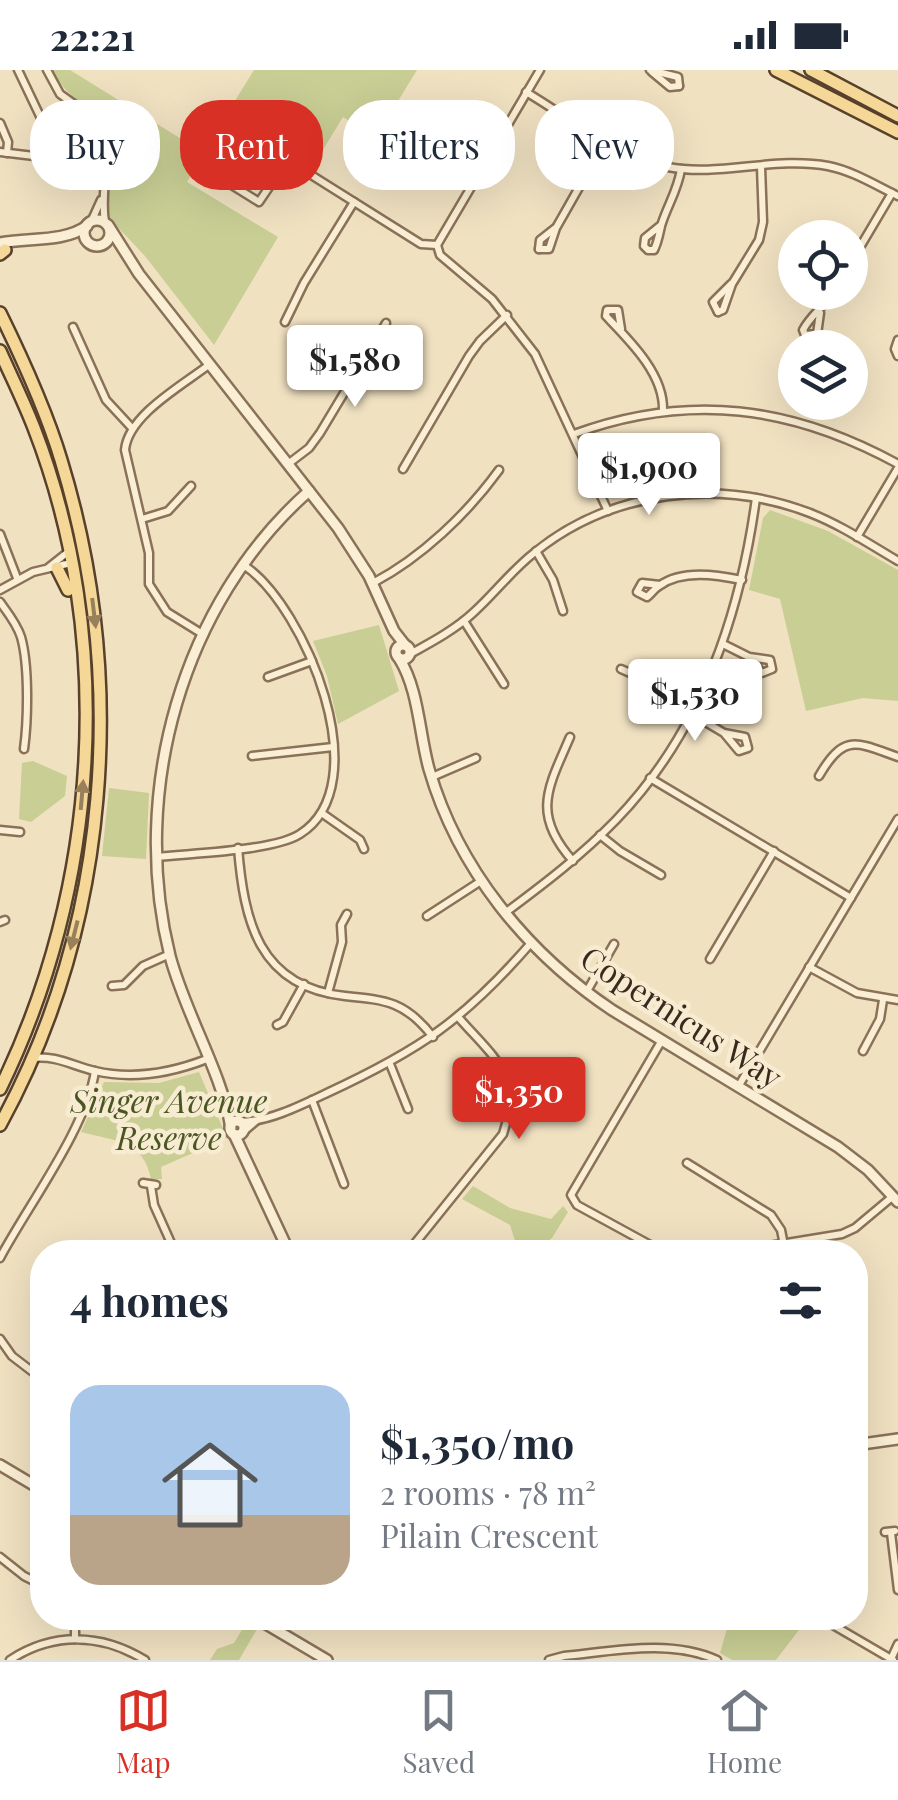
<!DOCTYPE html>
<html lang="en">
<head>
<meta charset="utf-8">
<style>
	body { margin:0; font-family:"Playfair Display",serif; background:#f2f2f3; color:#1f2937; height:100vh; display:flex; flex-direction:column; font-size:38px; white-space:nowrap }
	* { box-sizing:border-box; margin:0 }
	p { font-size:32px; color:#747a83 }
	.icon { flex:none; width:55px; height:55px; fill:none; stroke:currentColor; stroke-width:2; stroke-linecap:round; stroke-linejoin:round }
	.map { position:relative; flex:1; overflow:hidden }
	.panel { position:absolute; left:30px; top:1170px; width:838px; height:390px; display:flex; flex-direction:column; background:#fff; border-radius:40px; box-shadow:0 10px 40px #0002 }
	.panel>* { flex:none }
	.banner { position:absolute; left:30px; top:30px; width:840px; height:90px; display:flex; gap:20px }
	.tools { position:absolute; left:778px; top:150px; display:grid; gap:20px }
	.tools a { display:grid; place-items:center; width:90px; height:90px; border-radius:50%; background:#fff; box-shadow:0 10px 40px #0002; font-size:50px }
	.price { position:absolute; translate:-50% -85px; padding:0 22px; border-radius:10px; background:#fff; color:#222; font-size:32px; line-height:65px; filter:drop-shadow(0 2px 5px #0008) }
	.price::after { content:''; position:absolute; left:50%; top:60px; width:30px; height:22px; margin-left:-15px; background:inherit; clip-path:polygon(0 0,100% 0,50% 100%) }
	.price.on { background:#d93025; color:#fff }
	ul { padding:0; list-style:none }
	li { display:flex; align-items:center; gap:30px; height:250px; padding:0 40px }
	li+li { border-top:2px solid #e0e1e3 }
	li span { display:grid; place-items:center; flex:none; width:280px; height:200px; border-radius:30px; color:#555 }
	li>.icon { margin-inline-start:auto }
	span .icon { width:120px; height:120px; fill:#fffc; stroke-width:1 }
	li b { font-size:42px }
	h2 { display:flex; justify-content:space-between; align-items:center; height:120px; padding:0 40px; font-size:42px }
	.pill { padding:0 35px; border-radius:40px; background:#fff; box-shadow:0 10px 40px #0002; font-size:35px; line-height:90px }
	.pill.on { background:#d93025; color:#fff }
	.status { display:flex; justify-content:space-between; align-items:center; height:70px; padding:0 50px; background:#fff; direction:ltr }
	.status svg { height:28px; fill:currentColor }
	.dock { display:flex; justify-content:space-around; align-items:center; height:140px; border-top:2px solid #e0e1e3; background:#fff; font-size:28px; color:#747a83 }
	.dock a { display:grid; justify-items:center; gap:5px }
	.dock .on { color:#d93025 }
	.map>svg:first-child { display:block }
	.green { fill:#c8ce94 }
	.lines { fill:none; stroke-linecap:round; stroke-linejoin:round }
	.minor-casing { stroke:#8a7258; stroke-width:11 }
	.tertiary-casing { stroke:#8a7258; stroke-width:14 }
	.primary-casing { stroke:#57402c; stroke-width:16 }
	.minor { stroke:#faefd4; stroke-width:6 }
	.tertiary { stroke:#faefd4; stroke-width:9 }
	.primary { stroke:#f5d797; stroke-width:11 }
	.oneway { fill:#97805a }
	.labels { text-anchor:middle; stroke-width:9; stroke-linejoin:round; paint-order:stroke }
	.street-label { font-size:32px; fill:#392a1d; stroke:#f7ebd1 }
	.park-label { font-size:32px; font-style:italic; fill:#4a5622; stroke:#f7ebd1 }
</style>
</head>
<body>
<div class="status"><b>22:21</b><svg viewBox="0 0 49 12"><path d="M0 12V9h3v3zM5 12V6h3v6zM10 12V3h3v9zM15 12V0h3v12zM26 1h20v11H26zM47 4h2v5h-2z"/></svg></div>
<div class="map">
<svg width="898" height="1590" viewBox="0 0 898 1590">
	<rect width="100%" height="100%" fill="#f0e1c1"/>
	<g class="green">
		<path d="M53,0H70L204,83L187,112L278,167L214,275L145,186L109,148C103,122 118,94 109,68C98,38 64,29 53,0Z"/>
		<path d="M254,0H417L376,67L343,47L313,96L228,42Z"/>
		<path d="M399,62L466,103L458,119L390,77Z"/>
		<path d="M770,440L828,461L898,500V631L863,628L806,641L780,529L749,520L763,448Z"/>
		<path d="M379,555L399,621L338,654L327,606L313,571Z"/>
		<path d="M33,691L67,706L65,726L31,752L19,749L22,693Z"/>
		<path d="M109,718L149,723L146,789L102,786Z"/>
		<path d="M199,1002L227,1068L161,1097L162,1109H151C144,1070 114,1071 81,1062L104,1012L159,1013Z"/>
		<path d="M473,1116L510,1138L551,1149L563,1136L568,1142L552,1168L534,1182L518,1180L510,1155L462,1129Z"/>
		<path d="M730,1548H808L776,1590H732L720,1583Z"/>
		<path d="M246,1553L257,1559L239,1590H210L217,1579L234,1573Z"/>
	</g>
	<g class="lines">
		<g class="minor-casing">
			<g id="minor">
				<path d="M18,0L59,86"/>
				<path d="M47,0L60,24L85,42L101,63"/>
				<path d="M650,0L678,7L679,16"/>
				<path d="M652,2L670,17L679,16"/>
				<path d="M526,22C570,48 617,87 668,97C720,107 775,86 828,96C853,101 875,115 898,126"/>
				<path d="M79,41L91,65"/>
				<path d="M0,53L8,72L7,83"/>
				<circle cx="98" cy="68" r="7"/>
				<path d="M104,69C110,97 100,124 105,152"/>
				<path d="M0,82L51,88L94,74"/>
				<path d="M288,89L259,132L214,104L235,65L243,61L316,108L421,174L437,175"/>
				<path d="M91,152L101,130"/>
				<path d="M661,155L645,168L644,176L648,180H654C658,172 659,165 661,156C667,136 678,120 681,99"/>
				<path d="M437,175L440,185L492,229L535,284L608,441"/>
				<path d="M437,175L540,0"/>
				<path d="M539,179H549L556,158L606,70"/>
				<path d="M539,179L540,170L554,159"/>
				<path d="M850,194L892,123"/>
				<path d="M718,242L723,240L732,214L759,170L763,152L761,97"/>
				<path d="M718,242L713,232L731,214"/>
				<path d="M820,243L817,264L805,265L803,260C811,245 823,238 833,222"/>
				<path d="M285,252L304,213L354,132"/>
				<path d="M73,257L106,330L131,357"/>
				<path d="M621,259L618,240H607L606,246C630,271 664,304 663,340"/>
				<path d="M898,270L895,279L898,286"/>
				<path d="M574,364C689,322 792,336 898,394"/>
				<path d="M288,394L309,378L320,363L386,253"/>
				<path d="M403,399L469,286L480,271L507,245"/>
				<path d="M142,449L168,441L191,416"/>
				<path d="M0,464L17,508"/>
				<path d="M857,467L898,398"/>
				<path d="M536,481L553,510L563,541"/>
				<path d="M49,497L68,482"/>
				<path d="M373,513C422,487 467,444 499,400"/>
				<path d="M660,515L642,513L637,522L647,527C651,524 654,519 659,516C682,499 717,505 742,510"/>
				<path d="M0,520L33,502L71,493"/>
				<path d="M0,532C8,543 17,554 21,567C29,595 28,649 24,679"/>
				<path d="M464,551L504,614"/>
				<path d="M204,565L167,542L149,514V483L125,380C128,345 183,315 210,294"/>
				<path d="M723,574L749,587L770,590L772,599L762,603L749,587"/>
				<path d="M410,584C432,572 456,559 474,542C495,523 512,500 534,483C611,420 719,408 810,443C841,455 869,474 898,491"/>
				<path d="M621,599L698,633"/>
				<path d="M268,607L312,591"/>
				<path d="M692,644L724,663L739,681L748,678L745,667L724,663"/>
				<path d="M570,667C548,718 531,744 573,791"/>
				<path d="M252,686L333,677"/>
				<path d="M819,706C844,663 856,672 898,687"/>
				<path d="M432,707L476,688"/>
				<path d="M650,708L851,828"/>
				<path d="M323,744L360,770L364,779"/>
				<path d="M0,760L20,762"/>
				<path d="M600,765L620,781L661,805"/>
				<path d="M238,778C244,850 258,917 345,926C387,930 406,932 433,967"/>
				<path d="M157,787C192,783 274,781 300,764C379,714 305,537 245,496"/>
				<path d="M505,843C544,814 582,785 616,750C701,662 740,546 756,428"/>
				<path d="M427,846L481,811"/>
				<path d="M0,852L5,850"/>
				<path d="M710,889L774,781"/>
				<path d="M809,897L857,923L898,930"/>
				<path d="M112,916L124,915L143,896L170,884"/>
				<path d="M587,921L614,874"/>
				<path d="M328,923L342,872L341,855L347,844"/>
				<path d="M277,955L283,952L304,914"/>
				<path d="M662,970L571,1125L577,1135L663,1182"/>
				<path d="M863,981L880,949L883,930"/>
				<path d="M33,988C56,985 73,996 95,1001C133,1010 171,1003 207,989"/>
				<path d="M390,994L408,1039"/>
				<path d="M509,1012L554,998"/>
				<path d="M738,1017L898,749"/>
				<path d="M312,1030L344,1114"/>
				<path d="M240,1052C268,1052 302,1035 327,1023C420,980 464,950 531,873"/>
				<path d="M243,1062L256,1051"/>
				<path d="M687,1093L771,1145L781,1160L784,1175"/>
				<path d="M143,1113L156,1115"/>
				<path d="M151,1116L154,1135L175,1182"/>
				<path d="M408,1182L503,1064C522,1005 496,990 459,948"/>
				<path d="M732,1182L842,1164L855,1158L892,1127"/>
				<path d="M0,1188C27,1137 87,1057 95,1001"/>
				<path d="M0,1269L12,1286L42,1309"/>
				<path d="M885,1462L895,1461"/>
				<path d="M891,1463L898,1520"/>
				<path d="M0,1487L24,1506L42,1515"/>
				<path d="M75,1548V1569"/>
				<path d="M821,1548L893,1590"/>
				<path d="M891,1589L898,1574"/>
				<path d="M10,1590C53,1562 101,1563 145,1590"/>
				<path d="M549,1590L564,1586C614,1581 671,1569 717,1590"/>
			</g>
		</g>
		<g class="tertiary-casing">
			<g id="tertiary">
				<circle cx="97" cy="163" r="13"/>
				<path d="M108,155L139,204L338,458L369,506L394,561L405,575"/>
				<path d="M0,173C28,167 63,173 87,156"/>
				<circle cx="403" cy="582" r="7"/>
				<path d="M399,588C419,620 419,663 429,699C458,799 527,883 612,940L838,1077L868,1100L898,1132"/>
				<circle cx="237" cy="1058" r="7"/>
				<path d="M231,1058C222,1003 185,943 170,886C129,722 182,533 309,421"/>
				<path d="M234,1064L289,1182"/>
				<path d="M855,1375L898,1369"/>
				<path d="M0,1395L42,1420"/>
				<path d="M256,1548L327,1590"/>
			</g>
		</g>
		<g class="primary-casing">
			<g id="primary">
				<path d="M776,0L898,62"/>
				<path d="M811,0L898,46"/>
				<path d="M0,184L5,180"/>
				<path d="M0,243C23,290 46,340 61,390C128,609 110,854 0,1055"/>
				<path d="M0,281C11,306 24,332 34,358C116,569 99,817 0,1019"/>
				<path d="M57,498L68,520"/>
			</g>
		</g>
		<use href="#minor" class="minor"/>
		<use href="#tertiary" class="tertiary"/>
		<use href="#primary" class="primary"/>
	</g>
	<defs><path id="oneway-solid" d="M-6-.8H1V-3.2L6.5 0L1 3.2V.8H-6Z" transform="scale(2.5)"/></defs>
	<g class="oneway">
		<use href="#oneway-solid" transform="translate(94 543) rotate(83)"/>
		<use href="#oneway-solid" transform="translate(82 725) rotate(-85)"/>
		<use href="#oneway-solid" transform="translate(74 865) rotate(104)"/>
	</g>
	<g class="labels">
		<g class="street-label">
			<text transform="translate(681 948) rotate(33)" y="11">Copernicus Way</text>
		</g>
		<g class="park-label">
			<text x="169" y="1043">Singer Avenue<tspan x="169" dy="37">Reserve</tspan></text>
		</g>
	</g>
</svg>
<div class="tools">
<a><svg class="icon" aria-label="locate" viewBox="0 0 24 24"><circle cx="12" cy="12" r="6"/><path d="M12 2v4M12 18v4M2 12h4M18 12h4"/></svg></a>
<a><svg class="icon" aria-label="layers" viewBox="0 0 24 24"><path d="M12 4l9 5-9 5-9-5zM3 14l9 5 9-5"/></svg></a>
</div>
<b class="price" style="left:355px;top:340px">$1,580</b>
<b class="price" style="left:649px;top:448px">$1,900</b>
<b class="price" style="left:695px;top:674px">$1,530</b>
<b class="price on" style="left:519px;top:1072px">$1,350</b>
<div class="banner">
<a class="pill">Buy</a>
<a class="pill on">Rent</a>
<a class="pill">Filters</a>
<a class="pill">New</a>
</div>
<section class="panel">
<h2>4 homes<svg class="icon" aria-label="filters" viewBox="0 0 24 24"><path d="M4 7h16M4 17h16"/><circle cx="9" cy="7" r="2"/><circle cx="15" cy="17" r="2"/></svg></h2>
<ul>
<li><span style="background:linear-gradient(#a9c7e8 65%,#b9a48a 0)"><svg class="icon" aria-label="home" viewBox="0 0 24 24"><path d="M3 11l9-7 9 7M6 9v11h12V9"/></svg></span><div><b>$1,350/mo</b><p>2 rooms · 78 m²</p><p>Pilain Crescent</p></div></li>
</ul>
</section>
</div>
<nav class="dock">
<a class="on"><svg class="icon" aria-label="map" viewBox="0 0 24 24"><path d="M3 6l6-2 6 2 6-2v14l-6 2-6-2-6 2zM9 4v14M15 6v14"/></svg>Map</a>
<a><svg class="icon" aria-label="saved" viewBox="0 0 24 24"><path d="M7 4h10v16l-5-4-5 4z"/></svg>Saved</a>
<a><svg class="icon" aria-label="home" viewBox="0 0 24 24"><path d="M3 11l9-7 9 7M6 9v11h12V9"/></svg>Home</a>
</nav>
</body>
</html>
